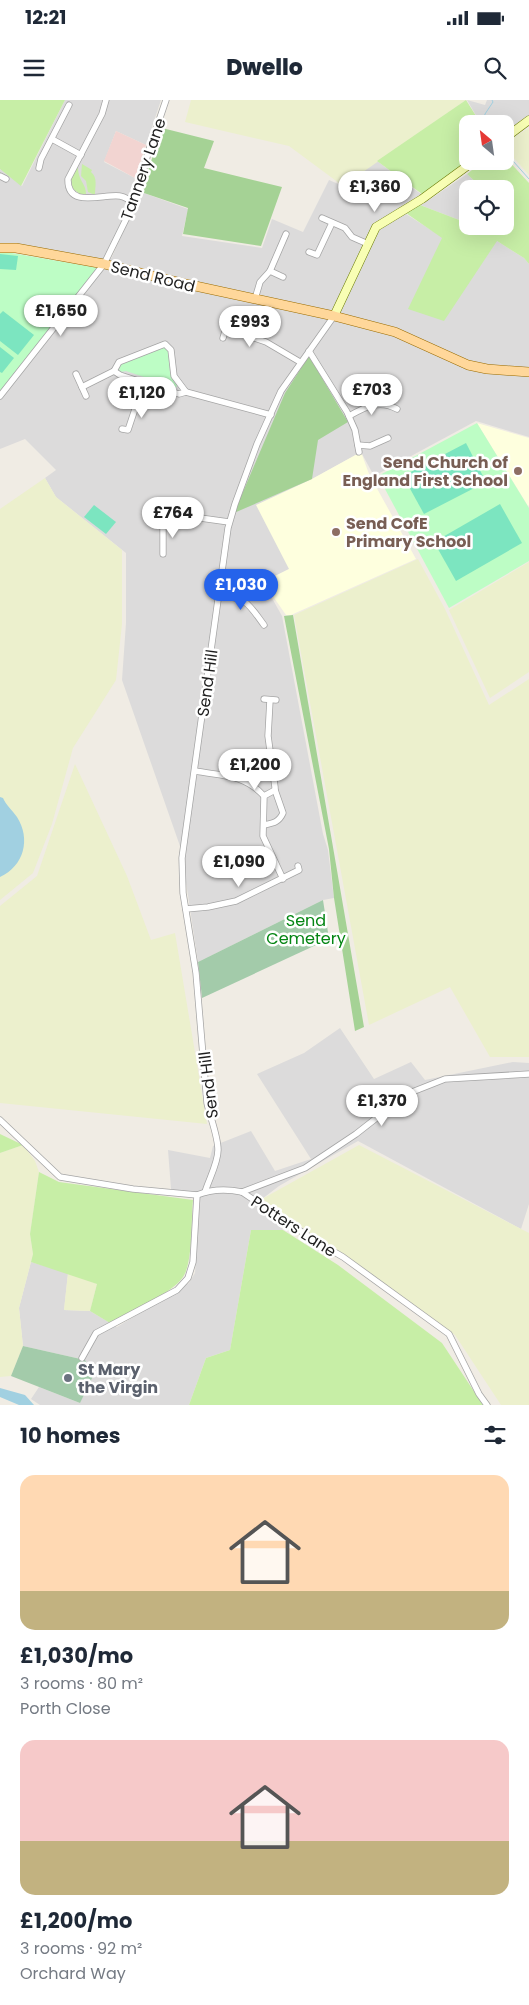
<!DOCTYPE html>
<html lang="en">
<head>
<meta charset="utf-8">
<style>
	body { margin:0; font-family:Poppins,sans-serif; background:#f6f6f7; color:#1f2937; height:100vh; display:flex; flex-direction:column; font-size:19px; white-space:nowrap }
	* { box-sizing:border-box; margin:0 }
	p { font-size:16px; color:#747a83 }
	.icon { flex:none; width:28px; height:28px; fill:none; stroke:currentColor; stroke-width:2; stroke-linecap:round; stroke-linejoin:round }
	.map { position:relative; height:1305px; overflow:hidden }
	.panel { display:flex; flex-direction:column; background:#fff; flex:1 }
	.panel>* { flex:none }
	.needle { width:32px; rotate:331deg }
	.fabs { position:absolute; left:459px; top:15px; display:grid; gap:10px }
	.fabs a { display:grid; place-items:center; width:55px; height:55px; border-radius:10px; background:#fff; box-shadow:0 5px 20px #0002; font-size:25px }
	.price { position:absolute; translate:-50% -42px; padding:0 11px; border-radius:18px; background:#fff; color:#222; font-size:16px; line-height:32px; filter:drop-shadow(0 1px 2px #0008) }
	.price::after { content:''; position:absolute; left:50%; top:30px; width:15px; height:11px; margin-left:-8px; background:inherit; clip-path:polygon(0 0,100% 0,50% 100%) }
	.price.selected { background:#2563eb; color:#fff }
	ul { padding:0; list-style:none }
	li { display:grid; align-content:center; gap:10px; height:265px; padding:0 20px }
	li span { display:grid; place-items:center; height:155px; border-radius:15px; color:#555 }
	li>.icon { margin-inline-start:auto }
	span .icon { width:90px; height:90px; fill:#fffc; stroke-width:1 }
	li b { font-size:21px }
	h2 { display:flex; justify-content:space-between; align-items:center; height:60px; padding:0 20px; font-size:21px }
	.status { display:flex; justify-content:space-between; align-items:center; height:35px; padding:0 25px; background:#fff; direction:ltr }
	.status svg { height:14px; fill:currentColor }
	header { display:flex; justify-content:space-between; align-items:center; height:65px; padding:0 20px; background:#fff; font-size:22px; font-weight:800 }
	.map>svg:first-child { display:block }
	.residential { fill:#dcdbdb }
	.commercial { fill:#f2d4d1 }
	.education { fill:#feffde }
	.farmland { fill:#ecf0cd }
	.grass { fill:#c7eea6 }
	.forest { fill:#a5d295 }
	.cemetery { fill:#a3cbaa }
	.park { fill:#bdfdc5 }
	.pitch { fill:#7ce5c0 }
	.water { fill:#a1d0e1 }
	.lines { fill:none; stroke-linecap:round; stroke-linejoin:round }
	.stream { stroke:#a1d0e1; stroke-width:1 }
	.minor-casing { stroke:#a5a5a5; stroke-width:7 }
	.secondary-casing { stroke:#697b00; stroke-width:9 }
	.primary-casing { stroke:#996b00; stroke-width:10 }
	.minor { stroke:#fff; stroke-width:5.5 }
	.secondary { stroke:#f8feb4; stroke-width:8 }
	.primary { stroke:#ffd79a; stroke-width:9 }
	.education-dot { fill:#8d6e63; stroke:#fff; stroke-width:2 }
	.worship-dot { fill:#6b7280; stroke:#fff; stroke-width:2 }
	.labels { text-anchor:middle; stroke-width:5; stroke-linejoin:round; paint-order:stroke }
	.street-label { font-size:16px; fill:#1e1e1e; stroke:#fff }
	.education-label { font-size:16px; font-weight:bold; fill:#785e54; stroke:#fff; text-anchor:end }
	.park-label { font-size:16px; fill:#048513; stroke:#fff }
	.worship-label { font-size:16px; font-weight:bold; fill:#5b616d; stroke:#fff; text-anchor:start }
</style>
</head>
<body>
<div class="status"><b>12:21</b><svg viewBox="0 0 49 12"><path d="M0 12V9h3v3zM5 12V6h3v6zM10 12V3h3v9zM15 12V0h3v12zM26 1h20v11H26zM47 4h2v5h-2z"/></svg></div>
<header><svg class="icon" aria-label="menu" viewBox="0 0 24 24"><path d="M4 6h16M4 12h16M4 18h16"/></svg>Dwello<svg class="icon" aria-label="search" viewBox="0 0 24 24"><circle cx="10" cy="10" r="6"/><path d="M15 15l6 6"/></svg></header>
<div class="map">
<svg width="529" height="1305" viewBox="0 0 529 1305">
	<rect width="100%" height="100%" fill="#f0ece4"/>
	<g class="residential">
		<path d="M65,0H161L146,45L116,31L104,62L135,78L128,112L103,163L0,146V69L22,86Z"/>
		<path d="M467,0L485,5L487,0H529V19L505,35V24H481Z"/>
		<path d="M377,61L429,100L467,74L483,89H468L467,123L420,105L406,114L442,137L497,141L524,158L529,164V337L476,321L374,376L361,352L312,379L289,469L263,482L282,516L323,734L328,750L334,798L323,800L198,862L181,749L122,580L126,523V453L56,397L45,378L56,370L25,339L0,349V300L112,157L141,92L188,109L182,136L262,148L272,119L303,132L329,80L343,86Z"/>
		<path d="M340,928L374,979L411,962L425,980L513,962L529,963V1104L521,1129L358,1041L279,1086L262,1099L283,1130H251L230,1250L206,1258L189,1305H40L31,1299L39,1287L80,1303L85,1260L23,1246L19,1208L31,1162L68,1173L64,1210L90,1211L117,1227L189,1183L195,1173L200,1100L171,1089L168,1050L210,1058L213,1046L251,1031L275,1071L311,1059L257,974L304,953Z"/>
	</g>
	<path class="commercial" d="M116,31L146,45L135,78L104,61Z"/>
	<g class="education">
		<path d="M477,323L529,338V405L528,406Z"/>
		<path d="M361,352L369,374L416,459L291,515H286L263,482L289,469L256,405L312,379Z"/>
	</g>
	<g class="farmland">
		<path d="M191,0H466L343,86L289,46L185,22Z"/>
		<path d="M529,28V75L512,56L509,40Z"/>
		<path d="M45,378L56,397L122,450V524L116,580L73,648L52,724L33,773L0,800V409Z"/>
		<path d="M418,459L445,509L489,605L529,579V957H490L450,887L369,925L294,515Z"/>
		<path d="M529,462V572L490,598L449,510Z"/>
		<path d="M75,664L127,776L151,840L175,833L207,1024L0,1003V806L37,776Z"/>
		<path d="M23,1045L35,1061L39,1072L30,1134L33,1154L19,1208L23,1246L11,1276L0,1277V1053Z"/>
		<path d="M359,1045L529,1133V1305H501L455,1235L262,1099Z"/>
		<path d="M68,1173L97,1184L90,1211L64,1210Z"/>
	</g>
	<g class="grass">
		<path d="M0,0H65L21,86L0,69Z"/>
		<path d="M466,0L481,24H468L467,61L422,94L377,61Z"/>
		<path d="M505,57L529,83V164L524,158L497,141L444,221L408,209L442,138L406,113L420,105L467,123L468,126H505V89H483L467,74L483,61H505Z"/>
		<path d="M82,64L92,70L91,72C98,78 95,86 95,95L88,92L86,81L81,76Z"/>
		<path d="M78,67C78,81 86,83 86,94L81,95L72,88L71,78Z"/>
		<path d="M0,1034L23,1045L0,1053Z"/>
		<path d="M39,1072L59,1082L193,1100C191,1119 193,1163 183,1177C173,1193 128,1213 110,1223L90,1211L97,1184L31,1162L33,1154L30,1134Z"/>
		<path d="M251,1130H283L338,1165L442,1243L483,1305H189L206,1258L230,1250Z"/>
	</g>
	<g class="forest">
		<path d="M162,28L214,41L204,68L282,87L261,146L183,134L188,108L141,92Z"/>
		<path d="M309,256L348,322L318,340L312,379L234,413L285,293Z"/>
		<path d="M293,515L364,927L355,931L334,798L329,749L284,516Z"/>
	</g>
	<g class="cemetery">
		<path d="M323,800L329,839L202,898L198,862Z"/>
		<path d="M23,1246L85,1260L93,1276L80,1303L11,1276Z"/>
	</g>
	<g class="park">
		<path d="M0,151L98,168L0,292Z"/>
		<path d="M163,246L168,250L170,273L177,286L175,288L166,287L162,283L126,271L120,272L119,267L122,263Z"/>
		<path d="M477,323L529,408V461L449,508L378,376Z"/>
	</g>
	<g class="pitch">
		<path d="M0,154L18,156L16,170L0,169Z"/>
		<path d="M3,211L34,235L18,255L0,241V214Z"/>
		<path d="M0,247L14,258L2,273L0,272Z"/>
		<path d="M466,343L486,382L424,414L403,376Z"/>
		<path d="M500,404L522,443L456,481L434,442Z"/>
		<path d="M94,405L116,422L106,434L84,417Z"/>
	</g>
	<g class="water">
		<path d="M0,697L3,698C6,705 12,710 17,717C31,739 24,766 0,777Z"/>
		<path d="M0,1288L25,1295L34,1305H19L0,1297Z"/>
	</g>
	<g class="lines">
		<g class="stream">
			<path d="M483,24L485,14L493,2L492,0"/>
			<path d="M505,52L529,79"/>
		</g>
		<g class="minor-casing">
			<g id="minor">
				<path d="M106,0L102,14L68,79C67,110 105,93 120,96C126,97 130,100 134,105"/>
				<path d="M52,39L81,55"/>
				<path d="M39,68L41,59L69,5"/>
				<path d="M0,76L6,79"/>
				<path d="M322,118L345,128L352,137L368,144"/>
				<path d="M309,152L317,155L332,123"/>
				<path d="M270,171L283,177"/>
				<path d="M255,199L260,182L270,171L286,134"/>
				<path d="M228,221L226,228L266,242L300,262"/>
				<path d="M223,238L226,228"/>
				<path d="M309,251L347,312L355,330L359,352"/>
				<path d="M114,271L119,262L165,244L171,250L174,276L186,292"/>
				<path d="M76,274L86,296"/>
				<path d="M82,287L114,271L120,275L179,294L186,292L271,315"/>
				<path d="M0,296L104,164L135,101L148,53L166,0"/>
				<path d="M349,316C365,307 379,299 397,309"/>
				<path d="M122,329L128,330L144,282"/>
				<path d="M358,345L370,346L388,338"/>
				<path d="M159,419L163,424L193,417L229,422"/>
				<path d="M163,454V424"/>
				<path d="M219,495C248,499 247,502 264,525"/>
				<path d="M264,599L276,600"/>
				<path d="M270,600L268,636L275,687V690L264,696L263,736L283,779"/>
				<path d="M195,671C223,676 244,674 264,696"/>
				<path d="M264,725C274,723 279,722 283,713L275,690"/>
				<path d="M186,809L208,807L236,801L299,770L298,766"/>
				<path d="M0,1020L60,1077L133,1089L197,1095C212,1089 227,1089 242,1092L317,1142L343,1157L449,1234L479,1294L487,1305"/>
				<path d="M205,1092C209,1079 218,1063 218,1050C218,1036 210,1017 207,1003L196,873L183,793L182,758L228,428L235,404L257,344L281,291L334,216"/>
				<path d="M242,1092L305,1068L356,1034L407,994L445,979L529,974"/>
				<path d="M82,1258L96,1233L177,1190L188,1178L193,1162L197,1095"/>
			</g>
		</g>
		<g class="secondary-casing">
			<g id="secondary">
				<path d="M505,38L529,20"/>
				<path d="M334,216L376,127L422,99L474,61"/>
			</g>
		</g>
		<g class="primary-casing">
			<path id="primary" d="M0,148H16L104,164L186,184L334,216L395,232L468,265L487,269L529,272"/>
		</g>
		<use href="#minor" class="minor"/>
		<use href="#secondary" class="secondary"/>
		<use href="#primary" class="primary"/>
	</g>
	<g class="education-dot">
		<circle cx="518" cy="371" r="5"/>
		<circle cx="336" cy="432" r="5"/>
	</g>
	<circle class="worship-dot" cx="68" cy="1278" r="5"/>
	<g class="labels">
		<g class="street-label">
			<text transform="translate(143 69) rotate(-71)" y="6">Tannery Lane</text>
			<text transform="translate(153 176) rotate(14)" y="6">Send Road</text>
			<text transform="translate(207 583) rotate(-82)" y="6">Send Hill</text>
			<text transform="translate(208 985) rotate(-97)" y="6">Send Hill</text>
			<text transform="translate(294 1126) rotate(33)" y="6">Potters Lane</text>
		</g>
		<g class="education-label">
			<text x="508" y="368">Send Church of<tspan x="508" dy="18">England First School</tspan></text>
			<text x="346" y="429" text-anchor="start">Send CofE<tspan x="346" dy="18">Primary School</tspan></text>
		</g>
		<g class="park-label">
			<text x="306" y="826">Send<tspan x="306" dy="18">Cemetery</tspan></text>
		</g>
		<g class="worship-label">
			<text x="78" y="1275">St Mary<tspan x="78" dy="18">the Virgin</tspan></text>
		</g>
	</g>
</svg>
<div class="fabs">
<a><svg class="needle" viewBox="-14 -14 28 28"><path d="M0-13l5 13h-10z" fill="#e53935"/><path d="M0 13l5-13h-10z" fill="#747a83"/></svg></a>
<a><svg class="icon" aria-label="locate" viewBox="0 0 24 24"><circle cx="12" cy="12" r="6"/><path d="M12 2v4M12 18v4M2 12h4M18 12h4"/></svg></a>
</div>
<b class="price" style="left:375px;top:113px">£1,360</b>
<b class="price" style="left:61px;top:237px">£1,650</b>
<b class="price" style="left:250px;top:248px">£993</b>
<b class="price" style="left:372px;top:316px">£703</b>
<b class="price" style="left:142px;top:319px">£1,120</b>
<b class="price" style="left:173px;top:439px">£764</b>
<b class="price selected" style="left:241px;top:511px">£1,030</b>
<b class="price" style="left:255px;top:691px">£1,200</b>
<b class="price" style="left:239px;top:788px">£1,090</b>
<b class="price" style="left:382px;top:1027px">£1,370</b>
</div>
<section class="panel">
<h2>10 homes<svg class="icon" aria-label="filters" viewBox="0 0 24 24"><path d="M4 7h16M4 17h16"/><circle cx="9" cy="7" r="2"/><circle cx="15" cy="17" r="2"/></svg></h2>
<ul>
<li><span style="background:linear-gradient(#ffd9b3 75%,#c2b280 0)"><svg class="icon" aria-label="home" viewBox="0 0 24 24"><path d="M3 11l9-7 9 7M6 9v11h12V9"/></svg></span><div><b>£1,030/mo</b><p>3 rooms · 80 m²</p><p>Porth Close</p></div></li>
<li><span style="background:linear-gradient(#f6c9c9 65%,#c2b280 0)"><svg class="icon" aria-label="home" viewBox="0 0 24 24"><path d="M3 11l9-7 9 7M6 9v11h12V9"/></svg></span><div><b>£1,200/mo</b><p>3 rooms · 92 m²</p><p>Orchard Way</p></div></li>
</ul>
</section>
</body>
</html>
